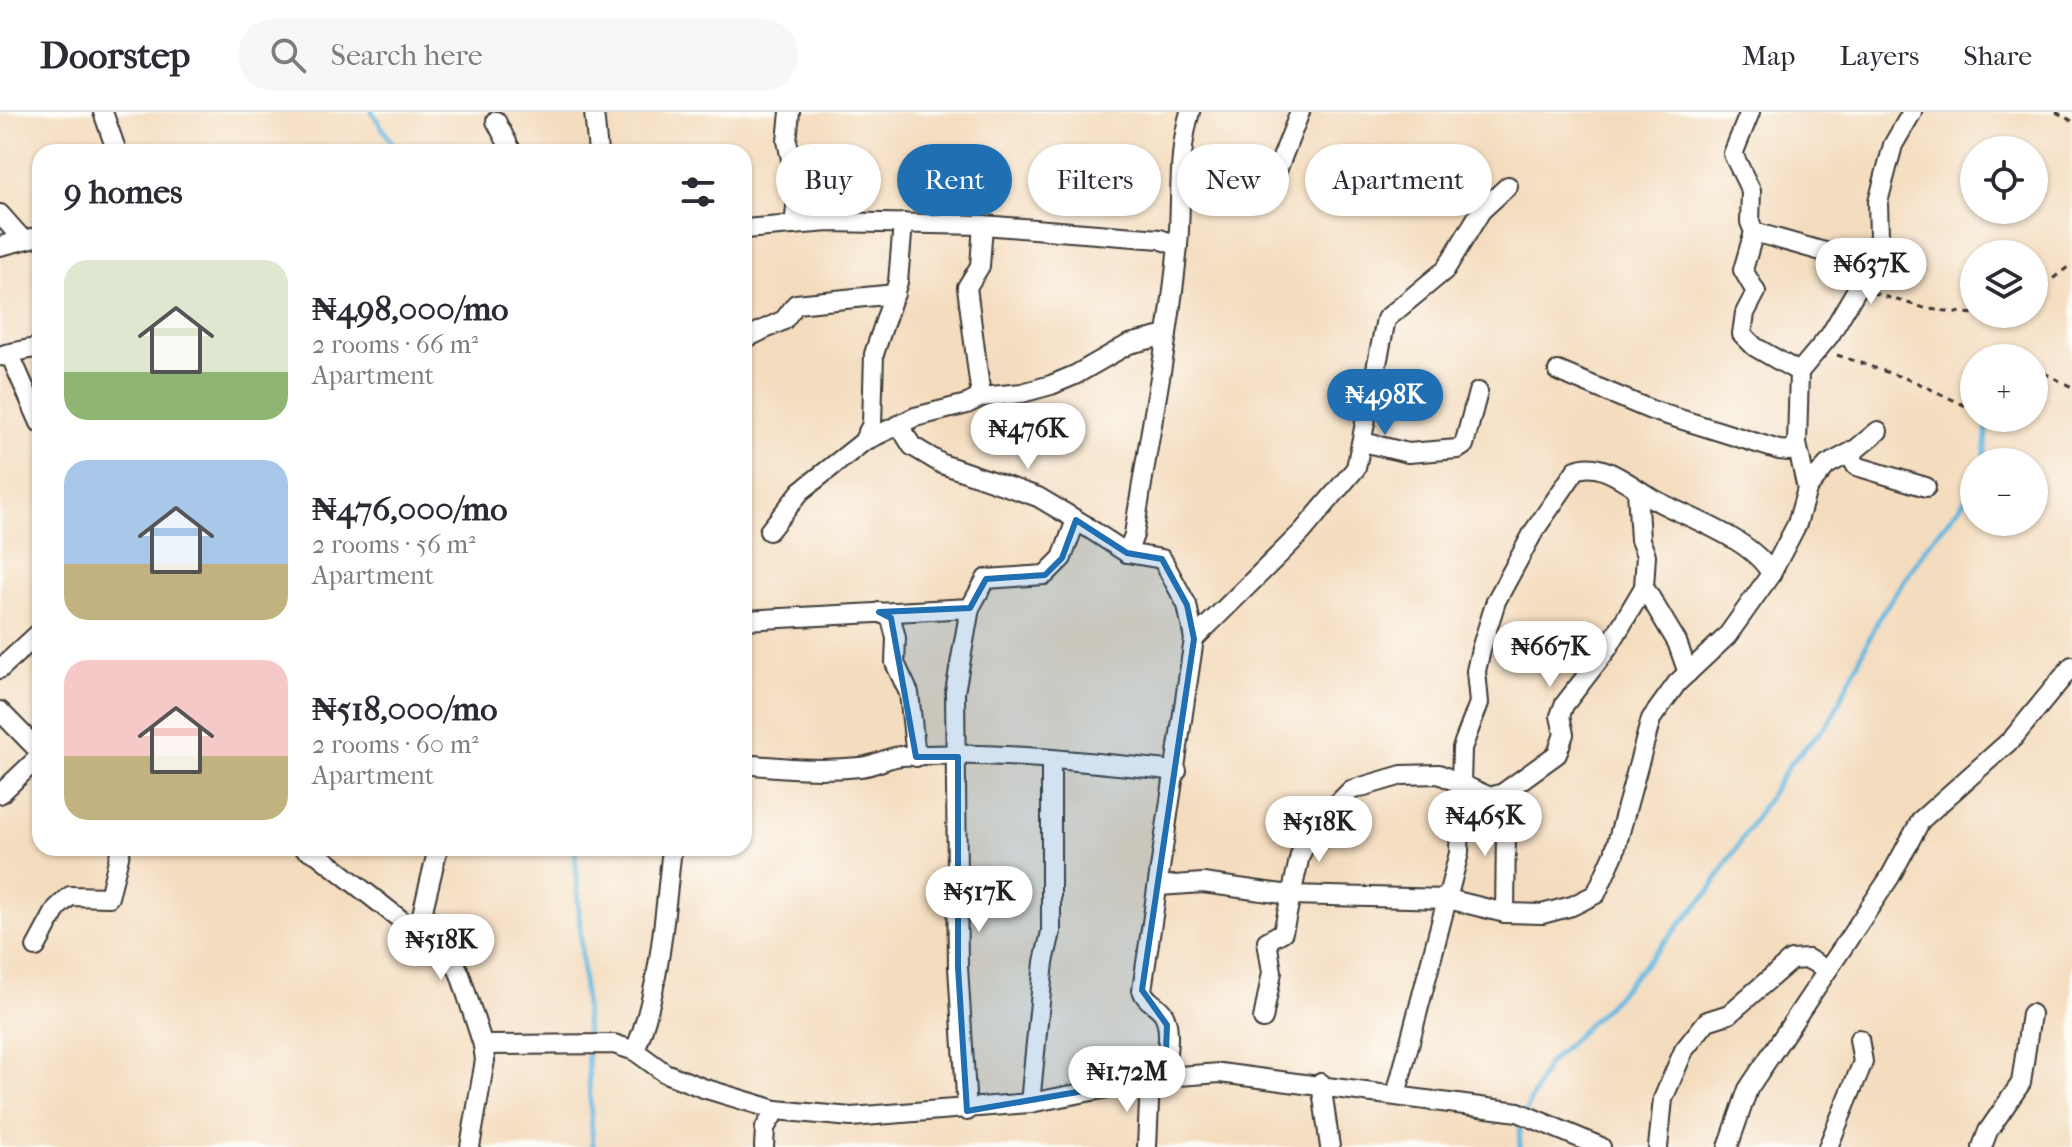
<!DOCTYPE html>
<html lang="en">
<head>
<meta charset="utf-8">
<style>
	body { margin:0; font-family:"IM FELL French Canon",serif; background:#f7f7f7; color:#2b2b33; height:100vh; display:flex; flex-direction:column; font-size:30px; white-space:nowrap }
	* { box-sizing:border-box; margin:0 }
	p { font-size:26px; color:#7c7c81 }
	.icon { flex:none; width:44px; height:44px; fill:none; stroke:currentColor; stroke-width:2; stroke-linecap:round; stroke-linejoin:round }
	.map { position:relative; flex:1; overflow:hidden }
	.details { position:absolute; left:32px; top:32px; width:720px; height:712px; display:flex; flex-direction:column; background:#fff; border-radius:24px; box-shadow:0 2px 6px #0004 }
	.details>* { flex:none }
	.top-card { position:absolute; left:776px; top:32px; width:760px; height:72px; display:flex; gap:16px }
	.controls { position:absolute; left:1960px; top:24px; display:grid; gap:16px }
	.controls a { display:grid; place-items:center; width:88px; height:88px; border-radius:50%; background:#fff; box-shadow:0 2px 6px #0004; font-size:40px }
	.price { position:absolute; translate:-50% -68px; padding:0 18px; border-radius:28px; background:#fff; color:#222; font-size:26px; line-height:52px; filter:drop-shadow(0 2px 4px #0008) }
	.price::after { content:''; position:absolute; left:50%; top:48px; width:24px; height:18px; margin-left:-12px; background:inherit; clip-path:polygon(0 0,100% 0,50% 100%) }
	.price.current { background:#1f6fb2; color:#fff }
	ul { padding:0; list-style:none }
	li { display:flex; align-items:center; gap:24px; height:200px; padding:0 32px }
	li span { display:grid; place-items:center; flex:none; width:224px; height:160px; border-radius:24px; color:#555 }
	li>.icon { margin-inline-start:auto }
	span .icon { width:96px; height:96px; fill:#fffc; stroke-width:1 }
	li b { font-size:34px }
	h2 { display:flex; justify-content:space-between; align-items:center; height:96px; padding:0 32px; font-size:34px }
	.tag { padding:0 28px; border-radius:36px; background:#fff; box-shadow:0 2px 6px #0004; font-size:28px; line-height:72px }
	.tag.current { background:#1f6fb2; color:#fff }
	header { display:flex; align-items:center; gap:48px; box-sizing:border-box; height:112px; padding:0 40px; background:#fff; border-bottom:2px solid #e1e1e2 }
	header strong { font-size:38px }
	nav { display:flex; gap:44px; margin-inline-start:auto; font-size:28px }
	.search { width:560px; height:72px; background:#f7f7f7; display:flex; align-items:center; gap:20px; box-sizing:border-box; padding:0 28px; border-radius:44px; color:#7c7c81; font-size:30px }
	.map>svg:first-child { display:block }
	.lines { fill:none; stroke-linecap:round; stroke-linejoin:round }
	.stream { stroke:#61b6de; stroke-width:5 }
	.street-casing { stroke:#3c3934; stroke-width:22 }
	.path { stroke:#3c3934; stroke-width:3; stroke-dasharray:6 6; stroke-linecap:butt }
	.street { stroke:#fff; stroke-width:18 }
	.marked { fill:#1f6fb2; fill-opacity:0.2; stroke:#1f6fb2; stroke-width:6; stroke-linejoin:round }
</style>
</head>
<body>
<header>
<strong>Doorstep</strong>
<div class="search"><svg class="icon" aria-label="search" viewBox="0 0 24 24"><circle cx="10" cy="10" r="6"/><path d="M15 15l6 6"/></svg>Search here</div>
<nav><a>Map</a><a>Layers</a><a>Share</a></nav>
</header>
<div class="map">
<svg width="2072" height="1035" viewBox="0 0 2072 1035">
	<rect width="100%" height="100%" fill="#fdfcf7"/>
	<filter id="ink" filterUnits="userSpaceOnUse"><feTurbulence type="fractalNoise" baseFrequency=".0125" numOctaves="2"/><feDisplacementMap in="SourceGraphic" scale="16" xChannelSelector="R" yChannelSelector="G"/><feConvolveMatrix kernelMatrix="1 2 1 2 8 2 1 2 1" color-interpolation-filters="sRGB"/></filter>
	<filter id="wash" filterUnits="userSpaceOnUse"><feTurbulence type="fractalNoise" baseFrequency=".006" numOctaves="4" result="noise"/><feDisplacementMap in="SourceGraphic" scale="32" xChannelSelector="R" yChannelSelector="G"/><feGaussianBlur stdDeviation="1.8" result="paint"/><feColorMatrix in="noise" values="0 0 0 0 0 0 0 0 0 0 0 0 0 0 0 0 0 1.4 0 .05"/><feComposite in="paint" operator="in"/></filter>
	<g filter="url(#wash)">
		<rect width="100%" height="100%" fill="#f4dcbe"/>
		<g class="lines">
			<g class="stream">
				<path d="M372,0L398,40"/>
				<path d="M1984,350L1987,307"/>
				<path d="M575,736L587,927"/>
				<path d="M587,937L593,1035"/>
				<path d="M1520,1035L1519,1014L1547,953L1613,888L1708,781L1789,653L1830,609L1880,504L1928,433L1974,377"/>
			</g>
		</g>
	</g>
	<g filter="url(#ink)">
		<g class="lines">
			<g class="street-casing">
				<g id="street">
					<path d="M103,0L117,40"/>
					<path d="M594,0L598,40"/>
					<path d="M790,0L787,29L798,79L794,113"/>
					<path d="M1750,0L1733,42L1751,79L1750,110L1754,120L1743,158L1756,180L1745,201L1742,222L1755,235L1799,260"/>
					<path d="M496,9L512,40"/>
					<path d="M1267,84L1300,0"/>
					<path d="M0,102L23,128"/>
					<path d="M744,117L829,110L983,113L1160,127L1178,134"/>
					<path d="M1754,120L1871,153"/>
					<path d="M0,134L40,124"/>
					<path d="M744,227L784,208L796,192L895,182"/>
					<path d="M5,242L40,235"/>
					<path d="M0,244L11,245L40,311"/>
					<path d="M1558,259L1651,298L1779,338L1789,339L1797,332"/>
					<path d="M981,285L967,175L980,154L983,113"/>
					<path d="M899,313L912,334L942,352L1038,385L1085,413"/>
					<path d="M863,330L915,305L967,292L981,285L1022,281L1051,273L1075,263L1129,232L1167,223"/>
					<path d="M1363,330L1408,341L1458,337L1464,333L1478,280"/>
					<path d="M1855,338L1852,347L1856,354L1926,375"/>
					<path d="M1807,377L1797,332L1799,260L1830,223L1871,153L1879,124L1878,90L1893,33L1912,0"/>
					<path d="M1637,378L1640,428L1646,443L1644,475L1677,530L1688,561"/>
					<path d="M769,419L801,379L863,330L872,312L874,242L898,170L903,111"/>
					<path d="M1127,441L1134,423C1148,326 1169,231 1178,133C1182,88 1177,44 1190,0"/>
					<path d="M879,500L891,506L896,526L895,551L909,581L916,645"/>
					<path d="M744,508L970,496L986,467L1045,463L1062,446L1076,408L1127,441L1162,447L1187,493L1194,527L1142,878C1146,890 1156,891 1163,901C1173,917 1165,947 1165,965"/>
					<path d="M1194,527L1302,420L1356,356L1386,207L1445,158L1481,99L1508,74"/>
					<path d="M0,557L40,520"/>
					<path d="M0,599L40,640"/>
					<path d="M744,652C783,656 821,659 860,655C874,654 888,645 901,644C989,638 1089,650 1177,659"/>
					<path d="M0,682L40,644"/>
					<path d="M1490,685L1506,719L1505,801"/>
					<path d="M304,736L317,742L405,811L448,837L460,862L483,933L614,932L635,939L665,961L703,976L776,998L851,1005L1030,991L1165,965L1220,961L1518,1000L1601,1035"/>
					<path d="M1159,774L1203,771L1290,783L1448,787L1505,801L1542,802L1572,794L1596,782L1614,742L1651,607L1677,571L1727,524L1771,462L1797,412L1807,377L1827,353L1855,338L1878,319"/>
					<path d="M418,819L438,736"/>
					<path d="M36,835L57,796L70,784L109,785L121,736"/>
					<path d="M1263,907L1272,860L1267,829L1283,820L1300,743L1315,714L1351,678L1402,663L1439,662L1490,685L1503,681L1557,642L1564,622L1560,604L1564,593L1608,536L1644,475"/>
					<path d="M635,939C661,873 664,806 672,736"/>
					<path d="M1321,971L1330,1035"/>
					<path d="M1396,983L1459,741L1462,636L1479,591L1476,559L1481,537L1496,489L1534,419L1576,358C1603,346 1636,379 1659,390C1691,407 1754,428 1771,462"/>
					<path d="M1030,991L1044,850L1051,820V648"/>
					<path d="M967,999L958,855L955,580L970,496"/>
					<path d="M470,1035L485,948L483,933"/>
					<path d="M764,1035L765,1016L776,998"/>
					<path d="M1147,1035L1150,968"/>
					<path d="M1658,1035L1663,987L1684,938L1707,909L1729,902L1791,848L1808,847L1827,858"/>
					<path d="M1728,1035L1748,977L1890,765L1921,708L2013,626L2072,554"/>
					<path d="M1828,1035L1863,950L1859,927"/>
					<path d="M1982,1035L1988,1019L2021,971L2031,902"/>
				</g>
			</g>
			<g class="path">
				<path d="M2056,0L2072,9"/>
				<path d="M1873,181L1928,197L1974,202"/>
				<path d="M2034,181L2072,152"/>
				<path d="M1837,243L1916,270L1974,298"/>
				<path d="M2034,266L2042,260L2072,275"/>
			</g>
			<use href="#street" class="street"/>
		</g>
	</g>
	<path class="marked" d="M1076,408L1127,441L1162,447L1187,493L1194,527L1142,878L1167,913L1165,965L967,999L958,855V645H916L891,506L879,500L970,496L986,467L1045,463L1062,446Z"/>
</svg>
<div class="controls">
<a><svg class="icon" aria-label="locate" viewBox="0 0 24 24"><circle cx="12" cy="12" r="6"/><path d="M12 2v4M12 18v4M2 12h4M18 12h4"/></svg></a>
<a><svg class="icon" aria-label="layers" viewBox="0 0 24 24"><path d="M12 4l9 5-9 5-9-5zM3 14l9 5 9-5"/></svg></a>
<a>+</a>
<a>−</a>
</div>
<b class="price" style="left:1871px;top:194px">₦637K</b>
<b class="price current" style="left:1385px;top:325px">₦498K</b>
<b class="price" style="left:1028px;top:359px">₦476K</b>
<b class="price" style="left:1550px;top:577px">₦667K</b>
<b class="price" style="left:1485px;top:746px">₦465K</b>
<b class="price" style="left:1319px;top:752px">₦518K</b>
<b class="price" style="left:979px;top:822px">₦517K</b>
<b class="price" style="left:441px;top:870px">₦518K</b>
<b class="price" style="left:1127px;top:1002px">₦1.72M</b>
<div class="top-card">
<a class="tag">Buy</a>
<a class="tag current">Rent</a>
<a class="tag">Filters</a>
<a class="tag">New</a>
<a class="tag">Apartment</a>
</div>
<section class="details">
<h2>9 homes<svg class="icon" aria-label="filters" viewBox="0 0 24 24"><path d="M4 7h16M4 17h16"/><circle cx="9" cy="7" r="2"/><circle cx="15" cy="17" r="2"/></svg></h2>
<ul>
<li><span style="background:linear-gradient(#dfe7d0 70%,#8fb573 0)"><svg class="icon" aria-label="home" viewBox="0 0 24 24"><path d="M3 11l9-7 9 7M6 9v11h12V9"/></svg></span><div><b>₦498,000/mo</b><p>2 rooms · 66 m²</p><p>Apartment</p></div></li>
<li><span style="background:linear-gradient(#a9c7e8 65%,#c2b280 0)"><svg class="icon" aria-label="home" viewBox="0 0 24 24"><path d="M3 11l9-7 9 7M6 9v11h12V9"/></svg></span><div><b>₦476,000/mo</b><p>2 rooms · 56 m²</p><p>Apartment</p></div></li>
<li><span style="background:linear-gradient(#f6c9c9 60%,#c2b280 0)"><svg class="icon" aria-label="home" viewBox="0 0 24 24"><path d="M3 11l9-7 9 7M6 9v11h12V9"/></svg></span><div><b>₦518,000/mo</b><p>2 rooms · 60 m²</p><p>Apartment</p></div></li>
</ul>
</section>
</div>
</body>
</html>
